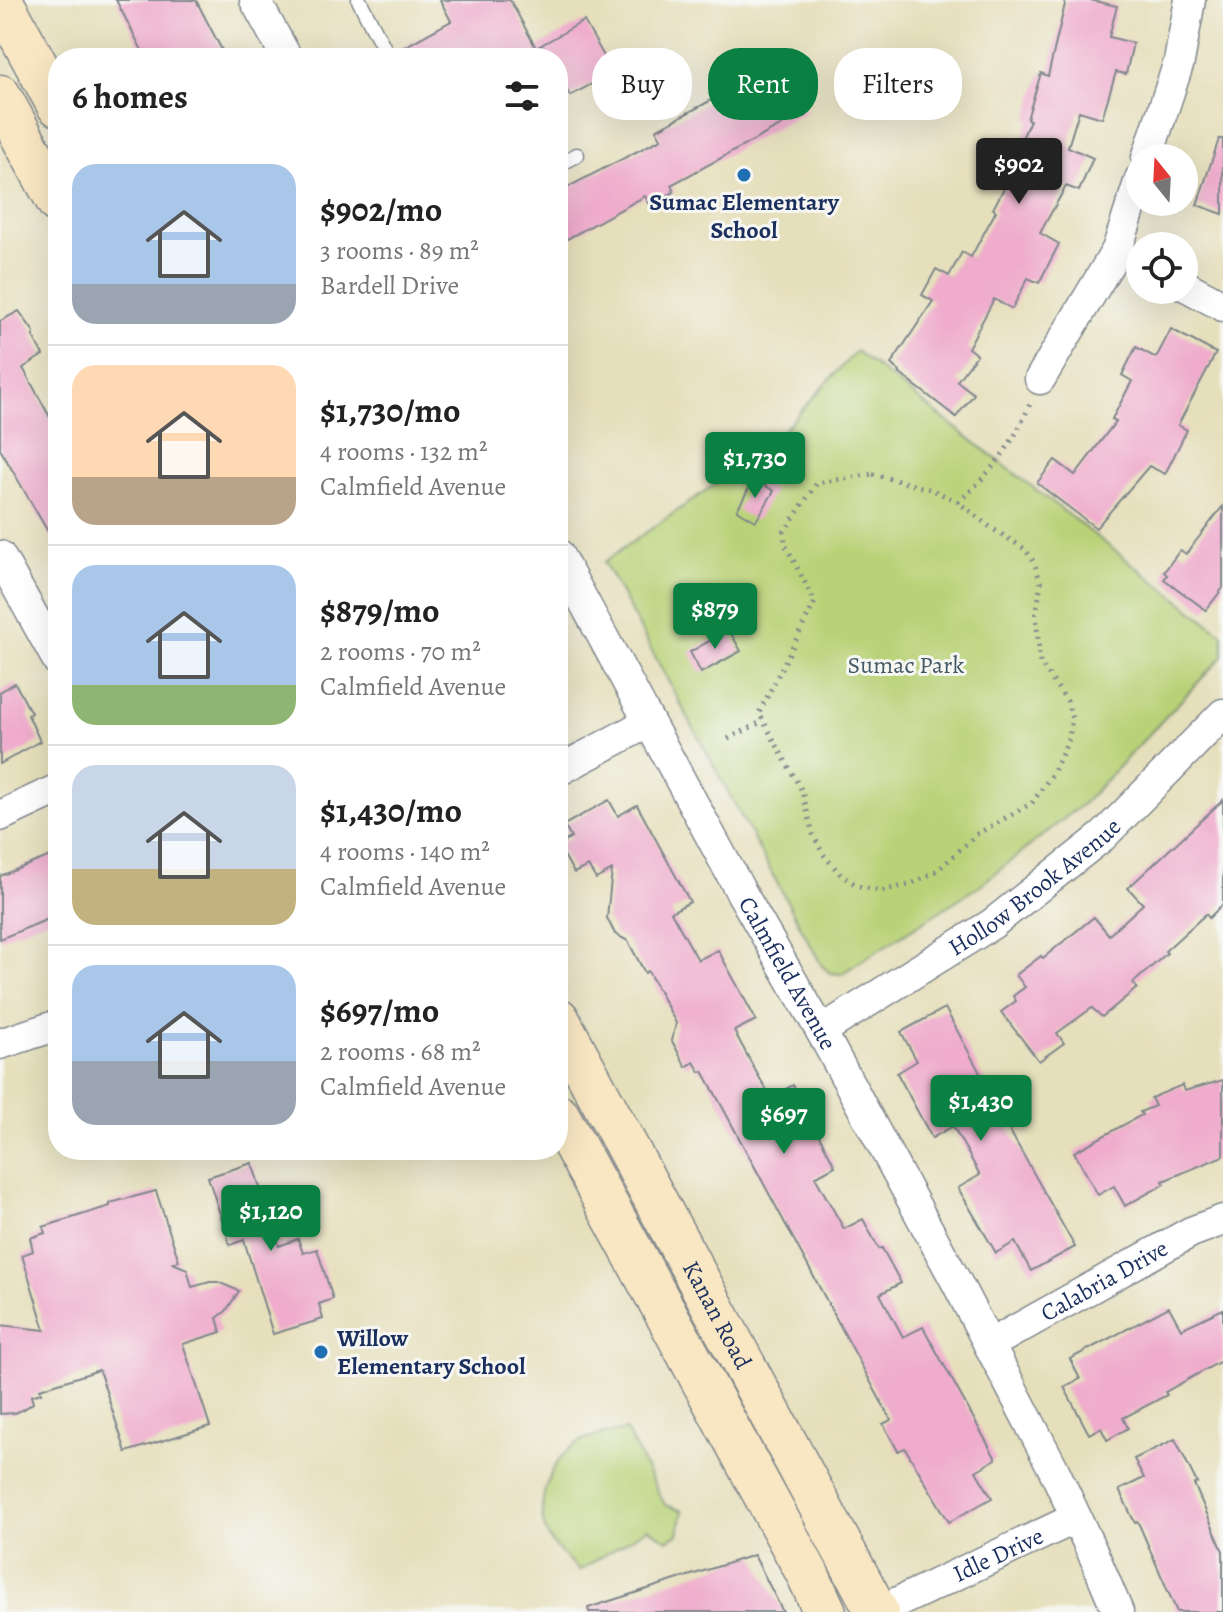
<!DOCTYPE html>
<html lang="en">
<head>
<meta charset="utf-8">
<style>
	body { margin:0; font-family:Alegreya,serif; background:#f6f6f6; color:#222; height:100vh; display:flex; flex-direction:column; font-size:30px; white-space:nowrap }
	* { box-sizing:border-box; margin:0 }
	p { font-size:26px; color:#767676 }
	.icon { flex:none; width:44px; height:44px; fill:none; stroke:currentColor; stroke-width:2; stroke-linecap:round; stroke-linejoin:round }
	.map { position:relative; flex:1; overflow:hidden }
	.sheet { position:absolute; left:48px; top:48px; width:520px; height:1112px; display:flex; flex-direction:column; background:#fff; border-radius:32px; box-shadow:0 8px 32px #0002 }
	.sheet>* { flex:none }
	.guide { position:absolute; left:592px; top:48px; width:510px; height:72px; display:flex; gap:16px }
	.needle { width:52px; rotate:342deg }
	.controls { position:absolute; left:1126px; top:144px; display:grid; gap:16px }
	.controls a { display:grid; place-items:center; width:72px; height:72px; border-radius:50%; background:#fff; box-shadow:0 8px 32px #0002; font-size:40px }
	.price { position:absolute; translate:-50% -68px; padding:0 18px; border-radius:8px; background:#0b8043; color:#fff; font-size:26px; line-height:52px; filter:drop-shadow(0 2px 4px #0008) }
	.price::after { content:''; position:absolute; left:50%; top:48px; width:24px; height:18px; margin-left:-12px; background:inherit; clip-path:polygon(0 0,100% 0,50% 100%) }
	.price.active { background:#222; color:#fff }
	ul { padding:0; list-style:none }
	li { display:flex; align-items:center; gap:24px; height:200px; padding:0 24px }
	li+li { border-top:2px solid #e0e0e0 }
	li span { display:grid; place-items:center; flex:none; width:224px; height:160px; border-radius:24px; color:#555 }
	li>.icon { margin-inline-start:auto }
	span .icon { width:96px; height:96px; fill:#fffc; stroke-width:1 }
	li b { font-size:34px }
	h2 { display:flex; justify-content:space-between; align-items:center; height:96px; padding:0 24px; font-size:34px }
	.chip { padding:0 28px; border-radius:32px; background:#fff; box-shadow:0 8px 32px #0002; font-size:28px; line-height:72px }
	.chip.active { background:#0b8043; color:#fff }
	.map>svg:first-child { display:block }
	.green { fill:#b9d277; stroke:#6a806a; stroke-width:2 }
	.building { fill:#efaccc }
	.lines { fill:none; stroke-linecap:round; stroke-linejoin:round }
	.lane-casing { stroke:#80878c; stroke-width:17 }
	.street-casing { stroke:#80878c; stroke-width:33 }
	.secondary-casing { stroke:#80878c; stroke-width:45 }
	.path { stroke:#80878c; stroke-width:5; stroke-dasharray:2 6; stroke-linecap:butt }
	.lane { stroke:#fff; stroke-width:14 }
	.street { stroke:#fff; stroke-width:30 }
	.secondary { stroke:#f9e7c3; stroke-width:42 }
	.poi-dot { fill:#1f6fb2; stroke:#f6f6f2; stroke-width:3 }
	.labels { text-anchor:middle; stroke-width:6; stroke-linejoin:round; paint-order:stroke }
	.poi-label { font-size:24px; font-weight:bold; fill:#1b2f5e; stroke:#f6f6f2 }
	.park-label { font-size:24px; fill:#425864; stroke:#f6f6f2 }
	.street-label { font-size:24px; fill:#1b2f5e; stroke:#f6f6f2 }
</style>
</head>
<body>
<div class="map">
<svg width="1223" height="1612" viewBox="0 0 1223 1612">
	<rect width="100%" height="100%" fill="#f6f6f2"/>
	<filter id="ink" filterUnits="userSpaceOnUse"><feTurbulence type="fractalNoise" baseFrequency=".0125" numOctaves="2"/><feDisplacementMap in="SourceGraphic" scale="16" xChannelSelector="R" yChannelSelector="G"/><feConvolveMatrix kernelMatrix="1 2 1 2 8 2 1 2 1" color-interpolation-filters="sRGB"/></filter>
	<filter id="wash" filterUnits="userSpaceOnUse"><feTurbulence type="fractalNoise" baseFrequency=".006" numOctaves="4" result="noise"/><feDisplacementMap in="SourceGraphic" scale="32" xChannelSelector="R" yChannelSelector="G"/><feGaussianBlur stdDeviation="1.8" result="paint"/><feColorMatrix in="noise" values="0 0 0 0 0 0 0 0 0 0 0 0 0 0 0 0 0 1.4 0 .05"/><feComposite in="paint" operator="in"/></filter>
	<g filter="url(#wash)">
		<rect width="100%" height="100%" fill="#e6dfbb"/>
		<g class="green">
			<path d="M856,351L1223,634V656L1085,802L979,886L841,974L830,973L822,966L604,562L768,447Z"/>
			<path d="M626,1430L665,1505L683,1511L678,1534L667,1540L648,1528L579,1571C570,1561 556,1550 549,1538C531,1506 551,1455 583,1440C595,1434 613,1433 626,1430Z"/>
		</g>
		<g id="blocks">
			<g class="building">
				<path d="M116,0H196L226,58H146Z"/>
				<path d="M440,0H510L536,48L584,21L613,72L570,96L558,75V58H399L397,51L451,21Z"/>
				<path d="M1066,0H1090L1117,6L1109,37L1133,43L1126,74L1116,72L1102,118L1079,111L1068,147L1093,158L1079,191L1066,186L1040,233L1059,244L1039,283L1028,278L1012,309L994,299L968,348L977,355L957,381L974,394L956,417L899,373L900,372L891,364L933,301L922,295L936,269L949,276L962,252L971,257L996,211L993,209L1005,186L1002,185L1030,120L1027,119L1041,73L1048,76Z"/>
				<path d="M780,63L806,112L671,185L674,192L650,205L645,196L558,244V192L661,139L656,130Z"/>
				<path d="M1219,139H1223V214L1197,205Z"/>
				<path d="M19,311L34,332L33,336L43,355L23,368L58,432V549L0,449V321Z"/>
				<path d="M1171,329L1216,353L1178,425L1187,430L1165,474L1149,466L1096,528L1037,483L1055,460L1075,475L1116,421L1112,419L1132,381L1122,375L1136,347L1156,358Z"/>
				<path d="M754,479L774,491L756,521L737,510Z"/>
				<path d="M1223,506V588L1206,610L1164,579L1167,575L1164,572L1180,550L1186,554Z"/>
				<path d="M729,630L741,651L701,673L690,652Z"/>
				<path d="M15,683L31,713L28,715L40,741L0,764V692Z"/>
				<path d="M609,800L618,816L637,805L690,902L671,912L698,960L718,950L756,1020L734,1031L759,1077L771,1097L793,1085L835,1166L815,1177L824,1193L844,1229L863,1219L879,1249L882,1248L901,1283L880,1294L903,1337L923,1327L996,1459L976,1471L992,1498L949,1522L905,1448L898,1451L883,1424L891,1420L703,1071L700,1072L694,1062L686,1067L672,1041L676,1023L648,971L645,973L628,941L615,934L607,918L612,870L596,879L588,866L574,873L558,845L571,838L564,825Z"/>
				<path d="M1223,800V904L1209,918L1206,914L1165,951L1167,953L1133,983L1137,988L1102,1017L1092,1008L1057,1033L1064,1043L1039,1061L1001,1012L1016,1001L1013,996L1025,987L1016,975L1041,956L1043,958L1094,917L1109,935L1143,904L1128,888Z"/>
				<path d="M58,853V915L0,939V876Z"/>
				<path d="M945,1008L1007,1123L1006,1124L1075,1247L1031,1271L1015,1242L996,1253L958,1188L980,1175L953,1126L932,1138L897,1073L917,1061L901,1032Z"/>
				<path d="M1223,1080V1156L1163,1181L1165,1184L1125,1206L1114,1186L1098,1195L1074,1152L1142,1115L1140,1112L1155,1106L1151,1098L1182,1085L1184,1091Z"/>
				<path d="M252,1163L279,1246L298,1239L303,1253L317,1249L333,1299L319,1304L323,1319L273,1334L244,1240L230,1245L208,1177Z"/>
				<path d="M156,1191L179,1261L173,1263L187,1269L192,1287L210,1282H218L239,1291L226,1311L217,1318L221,1332L183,1344L210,1426L126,1452L99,1370L40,1389L41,1393L31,1396L33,1403L24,1409L15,1413L0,1414V1325L45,1330L22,1255L33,1251L30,1238L45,1233L43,1227L110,1206V1203Z"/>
				<path d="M1169,1307L1181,1329L1223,1309V1360L1165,1392L1167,1395L1123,1418L1128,1428L1107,1440L1101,1428L1089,1434L1064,1387L1080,1379L1070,1359Z"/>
				<path d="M1175,1439L1197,1483L1194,1484L1223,1551V1612H1177L1138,1522L1135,1523L1119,1490L1144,1478L1134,1459Z"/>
				<path d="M754,1555L783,1612H589L588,1608Z"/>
			</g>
		</g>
	</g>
	<g filter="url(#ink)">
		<use href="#blocks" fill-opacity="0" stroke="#80878c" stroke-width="2"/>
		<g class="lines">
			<g class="lane-casing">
				<g id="lane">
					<path d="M359,0L389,58"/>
					<path d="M558,165L577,155"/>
				</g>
			</g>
			<g class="street-casing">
				<g id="street">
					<path d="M255,0L287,58"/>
					<path d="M1147,158L1179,62L1190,0"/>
					<path d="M1184,285L1223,306"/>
					<path d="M1040,379L1117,250L1140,179"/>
					<path id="s1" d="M558,554L741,892L821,1031L957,1283L1054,1470L1096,1560L1118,1612"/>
					<path d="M0,556L58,661"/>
					<path d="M558,771L649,722"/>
					<path d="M0,816L58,789"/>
					<path id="s2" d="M821,1031L992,924L1103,836L1223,714"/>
					<path d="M0,1044L58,1025"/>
					<path id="s3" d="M989,1345L1191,1232L1223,1220"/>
					<path id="s4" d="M877,1612L1076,1518"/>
				</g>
			</g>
			<g class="secondary-casing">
				<g id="secondary">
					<path d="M1,0L58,105"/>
					<path d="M0,96L58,202"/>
					<path id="s5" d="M558,1019L877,1612"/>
					<path d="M558,1115L807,1573L825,1612"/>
				</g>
			</g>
			<g class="path">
				<path d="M873,474L933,490L958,502L990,527L1025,549L1034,562L1041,583L1036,614L1040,663L1067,701L1072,719L1069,739L1053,773L1032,803L977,834L938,870L909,885L880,891L858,886L841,875L823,854L813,834L802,791L759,713L815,602L785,544L784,532L817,483Z"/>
				<path d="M958,502C991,473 1015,443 1031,401"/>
				<path d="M728,739L763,721"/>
			</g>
			<use href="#lane" class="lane"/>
			<use href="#street" class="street"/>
			<use href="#secondary" class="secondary"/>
		</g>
	</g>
	<g class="poi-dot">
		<circle cx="744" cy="175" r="8"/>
		<circle cx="321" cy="1352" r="8"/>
	</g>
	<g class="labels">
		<g class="poi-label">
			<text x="744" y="210">Sumac Elementary<tspan x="744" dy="28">School</tspan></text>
			<text x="337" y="1346" text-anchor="start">Willow<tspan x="337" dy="28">Elementary School</tspan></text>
		</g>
		<g class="park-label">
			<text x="906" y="673">Sumac Park</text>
		</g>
		<g class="street-label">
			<text dy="8" stroke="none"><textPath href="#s2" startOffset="258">Hollow Brook Avenue</textPath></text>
			<text dy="8" stroke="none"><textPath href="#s1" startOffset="478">Calmfield Avenue</textPath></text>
			<text dy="8" stroke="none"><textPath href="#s3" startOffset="132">Calabria Drive</textPath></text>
			<text dy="8" stroke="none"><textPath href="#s5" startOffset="336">Kanan Road</textPath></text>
			<text dy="8" stroke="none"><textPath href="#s4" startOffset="134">Idle Drive</textPath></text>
		</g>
	</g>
</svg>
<div class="controls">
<a><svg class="needle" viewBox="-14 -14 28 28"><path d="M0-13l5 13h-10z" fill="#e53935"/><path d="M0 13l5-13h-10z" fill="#767676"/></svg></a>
<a><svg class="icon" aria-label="locate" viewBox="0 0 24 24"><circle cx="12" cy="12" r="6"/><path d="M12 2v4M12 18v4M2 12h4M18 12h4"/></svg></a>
</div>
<b class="price active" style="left:1019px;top:206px">$902</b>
<b class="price" style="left:755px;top:500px">$1,730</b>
<b class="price" style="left:715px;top:651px">$879</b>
<b class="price" style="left:981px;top:1143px">$1,430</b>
<b class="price" style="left:784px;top:1156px">$697</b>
<b class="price" style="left:271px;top:1253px">$1,120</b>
<div class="guide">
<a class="chip">Buy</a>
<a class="chip active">Rent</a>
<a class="chip">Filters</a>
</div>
<section class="sheet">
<h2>6 homes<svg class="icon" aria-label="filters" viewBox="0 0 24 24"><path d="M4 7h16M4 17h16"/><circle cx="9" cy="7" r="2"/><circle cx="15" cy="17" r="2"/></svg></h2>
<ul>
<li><span style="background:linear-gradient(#a9c7e8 75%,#9aa5b1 0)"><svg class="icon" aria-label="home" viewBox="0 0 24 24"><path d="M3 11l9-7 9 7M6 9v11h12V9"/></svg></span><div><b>$902/mo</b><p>3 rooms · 89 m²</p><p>Bardell Drive</p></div></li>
<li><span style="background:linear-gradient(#ffd9b3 70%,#b9a48a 0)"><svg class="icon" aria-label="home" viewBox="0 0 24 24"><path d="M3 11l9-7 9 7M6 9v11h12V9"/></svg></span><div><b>$1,730/mo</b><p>4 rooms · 132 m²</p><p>Calmfield Avenue</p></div></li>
<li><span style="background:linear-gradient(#a9c7e8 75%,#8fb573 0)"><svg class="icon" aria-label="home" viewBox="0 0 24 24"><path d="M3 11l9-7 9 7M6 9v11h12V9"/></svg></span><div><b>$879/mo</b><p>2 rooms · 70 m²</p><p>Calmfield Avenue</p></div></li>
<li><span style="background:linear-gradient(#c9d6e8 65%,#c2b280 0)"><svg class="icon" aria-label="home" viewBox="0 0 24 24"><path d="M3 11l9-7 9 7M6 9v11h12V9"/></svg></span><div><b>$1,430/mo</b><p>4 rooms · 140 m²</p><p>Calmfield Avenue</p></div></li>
<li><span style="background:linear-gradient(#a9c7e8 60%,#9aa5b1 0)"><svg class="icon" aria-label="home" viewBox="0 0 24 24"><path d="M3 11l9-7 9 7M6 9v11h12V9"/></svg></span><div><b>$697/mo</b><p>2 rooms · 68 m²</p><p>Calmfield Avenue</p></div></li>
</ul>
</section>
</div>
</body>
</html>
